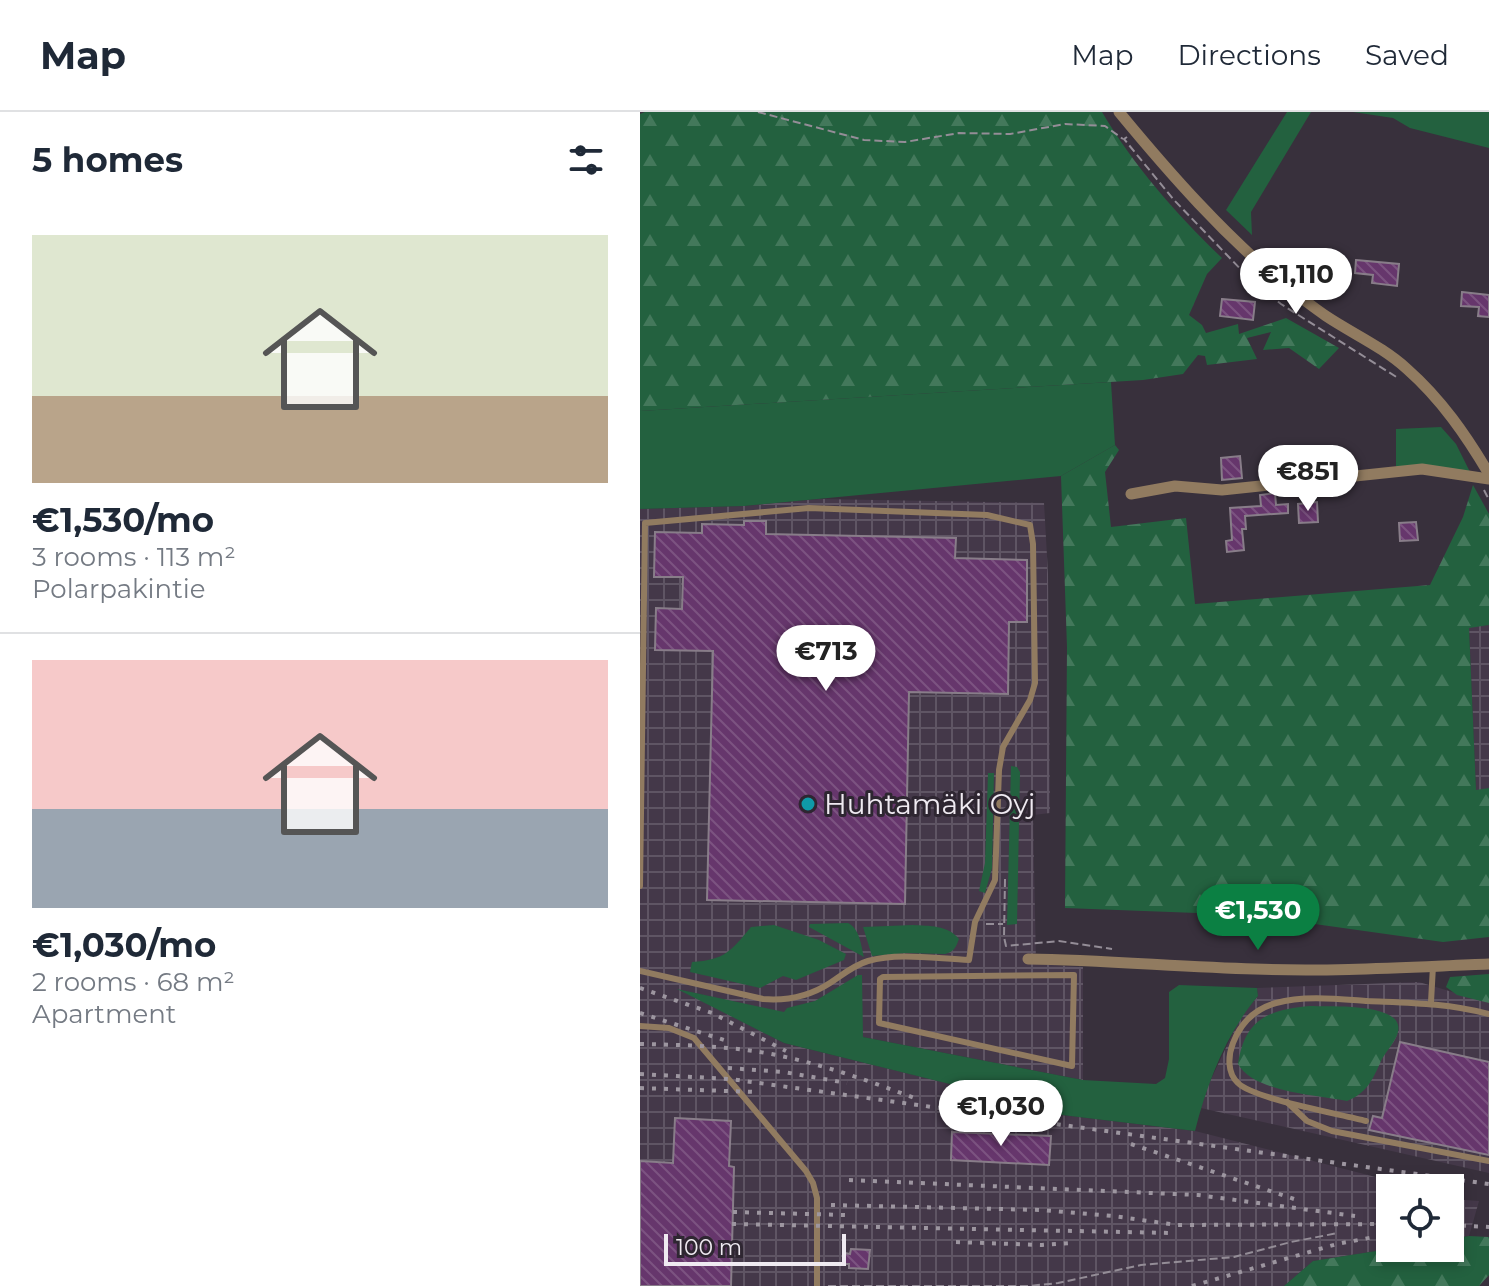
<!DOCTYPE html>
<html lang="en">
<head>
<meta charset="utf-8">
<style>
	body { margin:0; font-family:Montserrat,sans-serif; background:#f2f2f3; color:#1f2937; height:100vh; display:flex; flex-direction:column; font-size:30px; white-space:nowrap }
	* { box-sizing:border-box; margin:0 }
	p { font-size:26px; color:#747a83 }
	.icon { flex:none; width:44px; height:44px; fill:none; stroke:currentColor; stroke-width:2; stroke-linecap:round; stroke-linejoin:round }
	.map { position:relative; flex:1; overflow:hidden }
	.sheet { display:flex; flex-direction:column; background:#fff; width:640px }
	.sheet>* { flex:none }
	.tools { position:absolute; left:736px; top:1062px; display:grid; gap:16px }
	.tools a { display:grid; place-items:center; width:88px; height:88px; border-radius:0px; background:#fff; box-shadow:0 4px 12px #0003; font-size:40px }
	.scale { position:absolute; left:24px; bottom:20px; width:182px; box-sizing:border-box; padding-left:8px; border:4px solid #efeaf1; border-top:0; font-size:22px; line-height:28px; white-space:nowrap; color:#efeaf1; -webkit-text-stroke:6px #2e2631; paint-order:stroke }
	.price { position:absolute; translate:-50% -68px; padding:0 18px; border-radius:28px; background:#fff; color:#222; font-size:26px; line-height:52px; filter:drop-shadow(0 2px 4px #0008) }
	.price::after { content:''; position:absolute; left:50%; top:48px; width:24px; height:18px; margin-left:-12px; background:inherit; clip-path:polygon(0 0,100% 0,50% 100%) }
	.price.selected { background:#0b8043; color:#fff }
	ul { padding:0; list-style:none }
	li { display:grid; align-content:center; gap:16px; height:424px; padding:0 32px }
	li+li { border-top:2px solid #e0e1e3 }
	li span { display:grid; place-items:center; height:248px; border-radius:0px; color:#555 }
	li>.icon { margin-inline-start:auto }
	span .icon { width:144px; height:144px; fill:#fffc; stroke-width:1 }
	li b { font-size:34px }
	h2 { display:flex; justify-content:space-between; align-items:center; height:96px; padding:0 32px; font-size:34px }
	header { display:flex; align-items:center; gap:48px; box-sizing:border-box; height:112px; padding:0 40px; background:#fff; border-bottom:2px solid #e0e1e3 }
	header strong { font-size:38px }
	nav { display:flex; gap:44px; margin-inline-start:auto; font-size:28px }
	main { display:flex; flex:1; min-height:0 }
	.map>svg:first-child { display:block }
	.industrial { fill:url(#industrial-grid) }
	.grass { fill:#23613f }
	.forest { fill:url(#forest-firs) }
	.building { fill:url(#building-back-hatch); stroke:#887d89; stroke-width:2 }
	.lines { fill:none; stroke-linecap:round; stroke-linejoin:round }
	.path { stroke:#948d97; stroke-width:2; stroke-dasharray:8 4; stroke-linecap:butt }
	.lane { stroke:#917b60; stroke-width:6 }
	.street { stroke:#917b60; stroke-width:11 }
	.rail { stroke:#9d96a0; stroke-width:4; stroke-dasharray:4 8; stroke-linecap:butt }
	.culture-dot { fill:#0f9aa8; stroke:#2e2631; stroke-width:3 }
	.labels { text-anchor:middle; stroke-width:6; stroke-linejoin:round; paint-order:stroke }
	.poi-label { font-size:28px; fill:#efeaf1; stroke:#2e2631; text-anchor:start }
</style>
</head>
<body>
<header>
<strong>Map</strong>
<nav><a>Map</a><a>Directions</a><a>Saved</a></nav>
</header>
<main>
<section class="sheet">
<h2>5 homes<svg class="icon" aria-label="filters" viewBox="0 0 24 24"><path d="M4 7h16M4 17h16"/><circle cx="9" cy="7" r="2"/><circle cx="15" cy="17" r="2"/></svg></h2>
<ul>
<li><span style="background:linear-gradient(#dfe7d0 65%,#b9a48a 0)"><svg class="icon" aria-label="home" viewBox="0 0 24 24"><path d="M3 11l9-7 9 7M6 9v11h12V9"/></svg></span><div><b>€1,530/mo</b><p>3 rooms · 113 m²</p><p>Polarpakintie</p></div></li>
<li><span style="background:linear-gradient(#f6c9c9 60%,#9aa5b1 0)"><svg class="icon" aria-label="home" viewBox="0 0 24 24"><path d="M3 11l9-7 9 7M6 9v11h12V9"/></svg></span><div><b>€1,030/mo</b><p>2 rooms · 68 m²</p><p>Apartment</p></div></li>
</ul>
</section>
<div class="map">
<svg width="849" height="1174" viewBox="0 0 849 1174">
	<defs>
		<pattern id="industrial-grid" width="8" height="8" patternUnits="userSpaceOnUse" patternTransform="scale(2)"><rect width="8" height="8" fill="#443849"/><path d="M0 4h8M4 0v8" fill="none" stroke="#5f5564"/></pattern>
		<pattern id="forest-firs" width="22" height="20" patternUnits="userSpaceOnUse" patternTransform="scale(2)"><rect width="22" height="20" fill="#23613f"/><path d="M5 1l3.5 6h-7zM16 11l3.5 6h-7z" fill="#43785b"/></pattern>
		<pattern id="building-back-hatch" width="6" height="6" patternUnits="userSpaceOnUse" patternTransform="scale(2)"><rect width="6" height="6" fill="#66366c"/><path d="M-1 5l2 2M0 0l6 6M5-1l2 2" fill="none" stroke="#7c5381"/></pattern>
	</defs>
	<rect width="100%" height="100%" fill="#38303c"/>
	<g class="industrial">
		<path d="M179,387L404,391L408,462L410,701L393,703L396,852L443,855V968L223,925L144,901L41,878L144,931L347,981L348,994L555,1019L771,1074L770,1076H750V1136H755L673,1149L644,1174H0V397L104,394Z"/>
		<path d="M849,513V676L836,679L829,515Z"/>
		<path d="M779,870L849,891V1061L561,996L565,980L600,906L618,884L617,876Z"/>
		<path d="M810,1087L839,1089L829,1124L810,1127Z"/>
	</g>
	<g class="grass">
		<path d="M647,0H671L611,100L612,123L586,98Z"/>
		<path d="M713,0H849V36L770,16L753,6Z"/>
		<path d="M471,270L475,333L421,364L104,394L0,397V299Z"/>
		<path d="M801,315L816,332L830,360L756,357V317Z"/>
		<path d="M371,654L377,655L380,660L377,812L367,813Z"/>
		<path d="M348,661H354L352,756L345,781L339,779L345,751Z"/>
		<path d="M208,811C220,817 221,833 224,845L169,815L170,812Z"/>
		<path d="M134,813L179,828L206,842L204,848L156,868L143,864L120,876L50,860L52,850C85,848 91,839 111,815Z"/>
		<path d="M273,813C289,814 308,813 319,827C316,835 314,840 305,842L267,841L232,844L223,815Z"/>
		<path d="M218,863H222L223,925L443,968L516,972L525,966L529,947V880L539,873L617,876L618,884C586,922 567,971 555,1019L347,994L346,981L144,931L37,877L144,900L147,896L175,889Z"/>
	</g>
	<g class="forest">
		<path d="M5,0H462C494,54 537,103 582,146L567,162L549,203L562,213L566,221L598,212L599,222L646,206L699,236L679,257L649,236L623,238L631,220L607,226L617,247L567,253L565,244L558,243L543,262L503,268L0,299V2Z"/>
		<path d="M475,333L479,338L465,360L471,415L546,406L555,492L790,473L823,405L833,373L849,402V513L829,516L836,678L849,676V825L803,830L610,803L425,796L427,535L421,364Z"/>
		<path d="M849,862V891L817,883L806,875L810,865Z"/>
		<path d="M670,894C689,895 765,890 758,920C756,929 747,938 742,947C733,966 729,980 707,989C677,983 613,980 598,952C605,906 629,898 670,894Z"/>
		<path d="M829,1124L849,1125V1163L839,1174H644L673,1149L755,1136H810V1127Z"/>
	</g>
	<g class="building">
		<path d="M716,148L759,152L757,174L732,171L733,163L715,161Z"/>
		<path d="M822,180L849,183V205L838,204L839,195L821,194Z"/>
		<path d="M582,187L615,190L613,208L580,204Z"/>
		<path d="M644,343L646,362L628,364L627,345Z"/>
		<path d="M600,344L602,366L582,368L581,346Z"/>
		<path d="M635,381L636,393L648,392V401L605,404L606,417H602L604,438L587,440L586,429L592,428L590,396L621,394L620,383Z"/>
		<path d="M677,390L678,410L659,411L658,392Z"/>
		<path d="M104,409H126V422L316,426L315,446L387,448V510H369L368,582L269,580L265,792L67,788L73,539L15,538L16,496L42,497L43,465H14L15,420L62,421V412L104,413Z"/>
		<path d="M776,410L778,428L760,429L759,411Z"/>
		<path d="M760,930L849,950V1043L729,1018L733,1004L742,1006Z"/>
		<path d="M35,1006L91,1009L89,1054L94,1055L91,1174H0V1049L33,1051Z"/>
		<path d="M312,1020L411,1024L409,1053L311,1048Z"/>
		<path d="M211,1137L230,1138L228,1157L209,1156V1152H204L205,1141L210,1142Z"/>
	</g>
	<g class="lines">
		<g class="path">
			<path d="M118,0L224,28L265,30L319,21L370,22L425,12L465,14L483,27"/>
			<path d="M487,25L484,27L534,88L612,169L641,192L758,266"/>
			<path d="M844,378L849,388"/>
			<path d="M365,767L364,825L366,834L419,829L472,837"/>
			<path d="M346,812H363"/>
			<path d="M188,1174H389L418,1171L501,1153L594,1145L651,1130L698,1121"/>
		</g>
		<g class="lane">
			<path d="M0,774L5,411L169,396L347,403L390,413L393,432L395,571L390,588L363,635L359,658L355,768L335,810L329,848C297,847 259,840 228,849C214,853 202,863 190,871C170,884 147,889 123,887L0,859"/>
			<path d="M434,863L432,954L239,911L240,867L243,865Z"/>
			<path d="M791,890L793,854"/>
			<path d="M0,914L29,916L54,926L166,1059L173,1071L177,1086V1174"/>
			<path d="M647,990L667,1009L692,1019L849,1049"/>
			<path d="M726,1009C700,1002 614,987 598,971C587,961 588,944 593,931C601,910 615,897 636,891C664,883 699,887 728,889C772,891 805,891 849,902"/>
		</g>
		<g class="street">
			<path d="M479,0C531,63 584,123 647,175C660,185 673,195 686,204C713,222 743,235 767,257C801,287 826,323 849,362"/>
			<path d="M491,382L535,374L582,378L782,357L849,367"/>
			<path d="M388,847C464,848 540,855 615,857C693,860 771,855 849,852"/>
		</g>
		<g class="rail">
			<path d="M0,876L72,901L146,939"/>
			<path d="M0,901L84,928"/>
			<path d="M0,932C47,933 95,934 141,944C188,954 232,970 277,987"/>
			<path d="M88,956L144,960L207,971"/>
			<path d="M0,962L90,967L849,1072"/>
			<path d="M0,976L116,980"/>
			<path d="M491,1032L654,1087"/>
			<path d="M209,1068L558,1083L715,1104"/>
			<path d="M191,1093L401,1098L473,1104L537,1113L750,1112"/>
			<path d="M93,1100L205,1103"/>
			<path d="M92,1112L532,1121"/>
			<path d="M810,1113L849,1115"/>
			<path d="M316,1130L402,1133L432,1131"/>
			<path d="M552,1174L697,1132L750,1122"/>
		</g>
	</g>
	<circle class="culture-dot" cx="168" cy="692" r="8"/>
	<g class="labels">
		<g class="poi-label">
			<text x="184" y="702">Huhtamäki Oyj</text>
		</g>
	</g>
</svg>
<div class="tools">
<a><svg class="icon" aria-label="locate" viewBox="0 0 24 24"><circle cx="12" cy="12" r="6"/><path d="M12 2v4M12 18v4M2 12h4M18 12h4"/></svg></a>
</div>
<div class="scale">100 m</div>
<b class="price" style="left:656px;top:204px">€1,110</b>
<b class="price" style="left:668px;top:401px">€851</b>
<b class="price" style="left:186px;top:581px">€713</b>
<b class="price selected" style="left:618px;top:840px">€1,530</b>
<b class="price" style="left:361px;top:1036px">€1,030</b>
</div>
</main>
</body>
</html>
